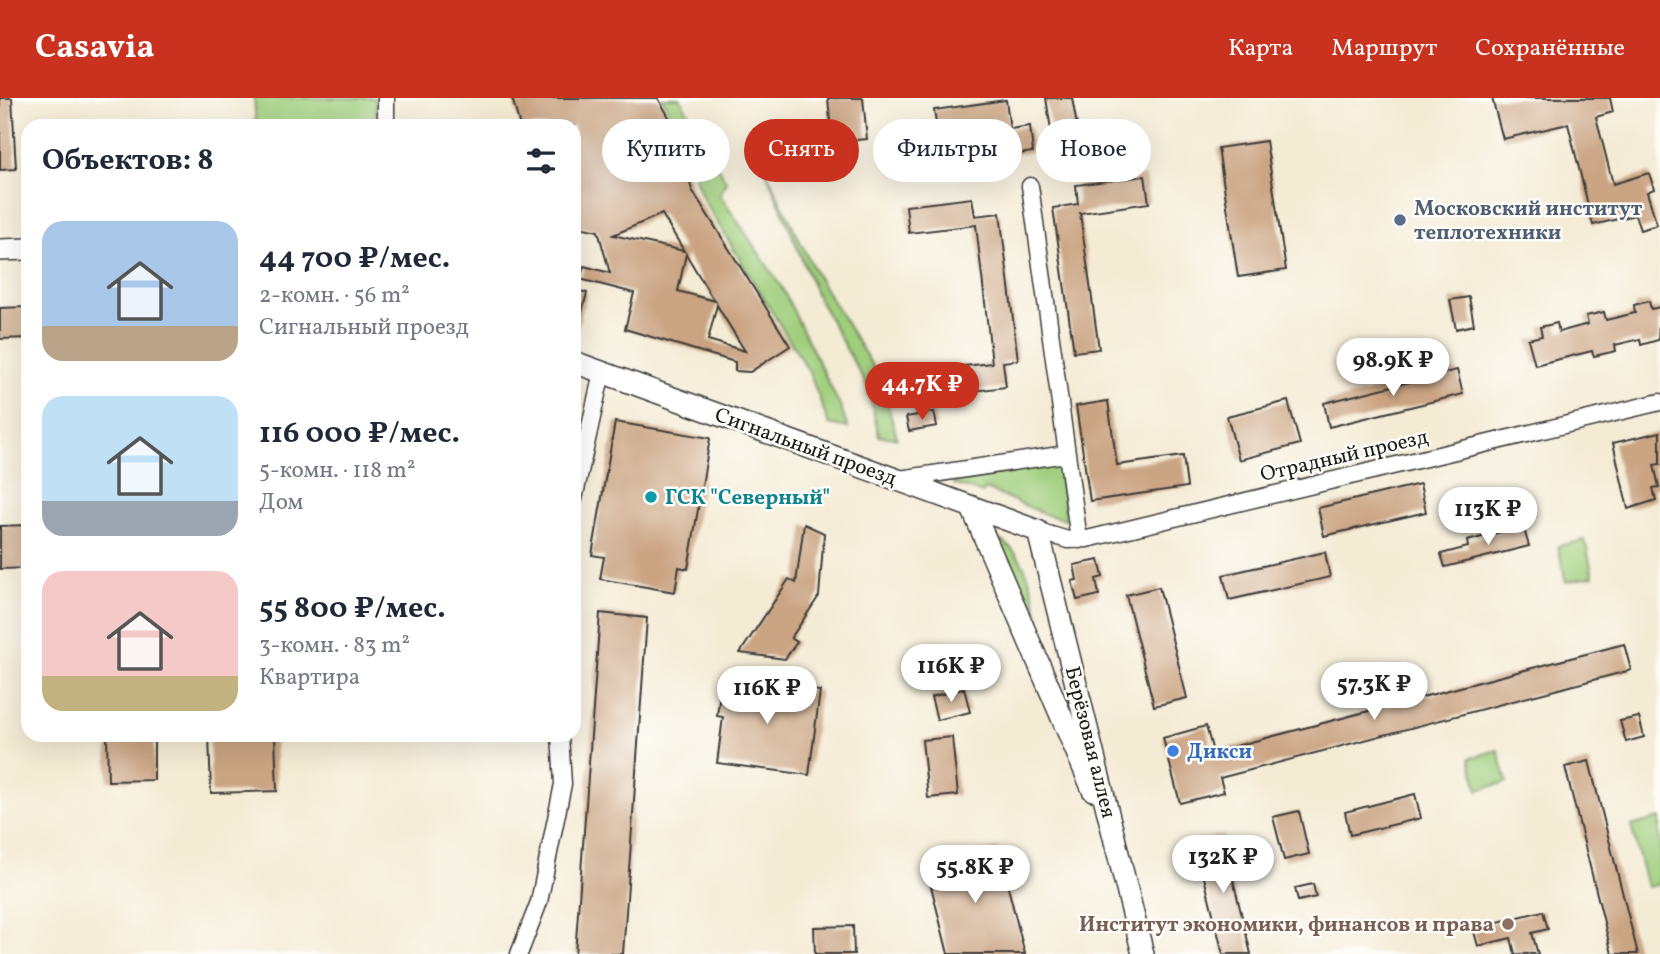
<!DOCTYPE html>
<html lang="ru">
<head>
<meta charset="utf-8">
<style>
	body { margin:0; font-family:Vollkorn,serif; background:#f6f6f7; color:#1f2937; height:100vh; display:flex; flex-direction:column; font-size:26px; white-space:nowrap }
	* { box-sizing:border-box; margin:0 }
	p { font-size:23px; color:#747a83 }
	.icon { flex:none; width:38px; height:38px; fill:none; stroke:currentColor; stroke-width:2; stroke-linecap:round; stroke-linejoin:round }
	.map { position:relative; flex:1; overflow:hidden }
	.side { position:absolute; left:21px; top:21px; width:560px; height:623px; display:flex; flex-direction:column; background:#fff; border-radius:21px; box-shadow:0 7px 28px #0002 }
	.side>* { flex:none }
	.top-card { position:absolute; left:602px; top:21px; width:665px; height:63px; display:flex; gap:14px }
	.price { position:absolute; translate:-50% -60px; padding:0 16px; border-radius:24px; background:#fff; color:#222; font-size:23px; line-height:46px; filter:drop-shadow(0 2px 4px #0008) }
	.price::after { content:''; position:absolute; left:50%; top:42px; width:21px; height:16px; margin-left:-10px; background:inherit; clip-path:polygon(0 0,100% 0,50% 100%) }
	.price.active { background:#c8321e; color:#fff }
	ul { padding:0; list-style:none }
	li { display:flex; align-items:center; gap:21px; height:175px; padding:0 21px }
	li span { display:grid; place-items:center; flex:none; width:196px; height:140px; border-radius:21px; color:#555 }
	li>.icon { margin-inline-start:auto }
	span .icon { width:84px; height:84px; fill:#fffc; stroke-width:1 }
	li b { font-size:30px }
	h2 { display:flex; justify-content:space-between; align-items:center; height:84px; padding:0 21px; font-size:30px }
	.tag { padding:0 24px; border-radius:32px; background:#fff; box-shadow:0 7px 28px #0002; font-size:24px; line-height:63px }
	.tag.active { background:#c8321e; color:#fff }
	header { display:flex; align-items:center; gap:42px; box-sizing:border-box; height:98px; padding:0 35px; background:#c8321e; color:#fff }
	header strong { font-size:33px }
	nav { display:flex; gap:38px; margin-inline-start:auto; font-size:24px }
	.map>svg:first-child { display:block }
	.green { fill:#9fce7c; stroke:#5e754c; stroke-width:2 }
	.building { fill:#caa483; fill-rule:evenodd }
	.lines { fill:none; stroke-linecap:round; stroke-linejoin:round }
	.minor-casing { stroke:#3c3b38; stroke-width:19 }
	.major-casing { stroke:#3c3b38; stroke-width:24 }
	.minor { stroke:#fff; stroke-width:16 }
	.major { stroke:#fff; stroke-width:21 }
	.service-dot { fill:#5c6f8a; stroke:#fdfcf7; stroke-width:2.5 }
	.culture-dot { fill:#0f9aa8; stroke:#fdfcf7; stroke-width:2.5 }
	.shop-dot { fill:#3f7fe0; stroke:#fdfcf7; stroke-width:2.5 }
	.education-dot { fill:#8d6e63; stroke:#fdfcf7; stroke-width:2.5 }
	.labels { text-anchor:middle; stroke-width:5; stroke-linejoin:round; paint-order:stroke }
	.service-label { font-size:21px; font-weight:bold; fill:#4e5e75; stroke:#fdfcf7; text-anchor:start }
	.street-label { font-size:21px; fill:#1c1c1c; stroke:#fdfcf7 }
	.culture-label { font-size:21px; font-weight:bold; fill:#0d838f; stroke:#fdfcf7; text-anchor:start }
	.shop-label { font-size:21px; font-weight:bold; fill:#366cbe; stroke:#fdfcf7; text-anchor:start }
	.education-label { font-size:21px; font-weight:bold; fill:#785e54; stroke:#fdfcf7; text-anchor:end }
</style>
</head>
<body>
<header>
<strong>Casavia</strong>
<nav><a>Карта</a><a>Маршрут</a><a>Сохранённые</a></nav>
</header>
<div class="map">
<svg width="1660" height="856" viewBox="0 0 1660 856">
	<rect width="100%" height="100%" fill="#fdfcf7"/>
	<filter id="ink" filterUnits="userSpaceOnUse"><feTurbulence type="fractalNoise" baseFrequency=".0143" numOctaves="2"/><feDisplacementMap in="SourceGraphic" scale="14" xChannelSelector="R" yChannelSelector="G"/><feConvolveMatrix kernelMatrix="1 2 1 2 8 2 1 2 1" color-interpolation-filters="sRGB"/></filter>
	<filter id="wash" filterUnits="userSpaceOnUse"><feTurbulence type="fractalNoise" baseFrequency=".00686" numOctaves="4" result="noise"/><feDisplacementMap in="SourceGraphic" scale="28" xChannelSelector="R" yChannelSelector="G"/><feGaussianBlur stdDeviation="1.57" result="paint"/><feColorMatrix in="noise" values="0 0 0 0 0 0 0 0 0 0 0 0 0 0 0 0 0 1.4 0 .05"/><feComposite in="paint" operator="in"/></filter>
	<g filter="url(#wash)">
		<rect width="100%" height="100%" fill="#f4ebd5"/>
		<g class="green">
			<path d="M254,0H375L377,28H256Z"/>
			<path d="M662,0H680L726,83L720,97L782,190L841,310L848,330L829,326L809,274L703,101L675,24Z"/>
			<path d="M766,73L817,178L881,282L897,340L879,338L868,290L817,198Z"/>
			<path d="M1052,366L1060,371L1066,421L1050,418L986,391L982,395L954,386L956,381Z"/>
			<path d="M994,440C1035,453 1037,520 1045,555Z"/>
			<path d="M1585,442L1593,478L1566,484L1558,448Z"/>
			<path d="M1498,652L1507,684L1478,692L1470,660Z"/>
			<path d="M1660,720V786L1647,789L1631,728Z"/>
		</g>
		<g id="blocks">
			<g class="building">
				<path d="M0,0H12L16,71L0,72Z"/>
				<path d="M512,0H658L673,26L692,92L790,248L750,274L735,273V264L625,231L634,195L580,181L584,168L610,175L598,133L575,128L574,28H520ZM662,116L684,153L613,137ZM686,156L711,198L715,203L678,193ZM717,207L721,214L745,253L708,242Z"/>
				<path d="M828,0H863L867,41L832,44Z"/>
				<path d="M1046,0H1072L1078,33L1094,30L1097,44L1054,51Z"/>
				<path d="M1492,0H1610L1613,14L1596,19L1613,86L1649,75L1654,91L1647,94L1657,127L1640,132L1635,117L1593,127L1568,26L1503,41Z"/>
				<path d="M1006,2L1010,31L1030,28L1033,54L997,59L992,31L938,39L934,12Z"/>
				<path d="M1266,43L1286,172L1238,179L1218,50Z"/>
				<path d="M1145,78L1149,105L1080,115L1099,251L1074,254L1053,110L1078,106L1076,87Z"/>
				<path d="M972,100L975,118L1000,115L1018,262L1003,264L1006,289L958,295L955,269L992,265L976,127L909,135L906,108Z"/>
				<path d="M574,191L587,195L578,229L574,228Z"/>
				<path d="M1469,199L1474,227L1456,231L1450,202Z"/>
				<path d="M1649,203L1651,211L1660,209L1658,242L1641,247L1640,241L1615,247L1616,253L1594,258L1592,253L1535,267L1528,241L1542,238L1540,229L1557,225L1559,234L1588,226L1586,218L1604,214L1606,222L1635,215L1634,207Z"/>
				<path d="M28,209V240L0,241V210Z"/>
				<path d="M1457,272L1463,296L1329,329L1324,305Z"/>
				<path d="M1108,303L1117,367L1183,358L1187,389L1090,403L1076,308Z"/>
				<path d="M1288,303L1300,346L1239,362L1227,318Z"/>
				<path d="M934,314L937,328L909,333L906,319Z"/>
				<path d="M615,324L710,340L688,471L679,469L675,494L600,481L604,459L592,457Z"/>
				<path d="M1660,334V366L1654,367L1659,389L1653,390L1656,402L1628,411L1613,345Z"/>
				<path d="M1420,386L1426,414L1324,438L1318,410Z"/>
				<path d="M804,426L824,435L819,498L791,540L797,544L785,561L740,555L789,481L796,485Z"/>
				<path d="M28,427V470L0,471V428Z"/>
				<path d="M1523,428L1529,448L1445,469L1441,456L1468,449L1467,443Z"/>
				<path d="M1325,454L1330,479L1229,502L1223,477Z"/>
				<path d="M1099,462L1103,479L1096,481L1099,497L1077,502L1072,483L1077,482L1074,467Z"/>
				<path d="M1159,489L1187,600L1154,608L1126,497Z"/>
				<path d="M600,515L647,520L623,856H575Z"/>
				<path d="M1624,546L1631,572L1220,680L1224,694L1180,705L1163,640L1206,628L1213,654Z"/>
				<path d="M722,580L820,593L809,677L717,665L723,619L717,618Z"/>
				<path d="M964,590L970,614L937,622L931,599Z"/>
				<path d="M1639,619L1644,639L1626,644L1620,623Z"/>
				<path d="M107,637H154V682L108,683Z"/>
				<path d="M209,637H275L277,693L211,695Z"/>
				<path d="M952,639L958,697L928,700L922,642Z"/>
				<path d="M1589,663L1638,856H1612L1565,669Z"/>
				<path d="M1415,696L1421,720L1350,737L1345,714Z"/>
				<path d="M1299,713L1309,756L1284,762L1273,719Z"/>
				<path d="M1222,736L1251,856H1223L1195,743Z"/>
				<path d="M998,750L1025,856H948L926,768Z"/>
				<path d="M1313,786L1316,799L1298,803L1295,790Z"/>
				<path d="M1543,813L1548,831L1532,835L1538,856H1515L1511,840L1478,848L1473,830Z"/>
				<path d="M853,828L854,856H815L814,829Z"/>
			</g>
		</g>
	</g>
	<g filter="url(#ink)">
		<use href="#blocks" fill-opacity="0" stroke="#3c3b38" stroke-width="2"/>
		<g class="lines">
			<g class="minor-casing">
				<g id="minor">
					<path d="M386,28V0"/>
					<path d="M1030,88L1079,442"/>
					<path d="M900,381L1066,356"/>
					<path d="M574,401L602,274"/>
					<path d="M1038,433L1068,442L1087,441L1660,304"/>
					<path d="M519,856L539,804L563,686L560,637"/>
				</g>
			</g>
			<g class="major-casing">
				<g id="major">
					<path d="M0,152L28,151"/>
					<path d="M574,264L1038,433L1143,856"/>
					<path d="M972,410L1093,692"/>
				</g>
			</g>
			<use href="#minor" class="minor"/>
			<use href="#major" class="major"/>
		</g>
	</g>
	<circle class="service-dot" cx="1400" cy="122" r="7"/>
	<circle class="culture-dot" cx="651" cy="399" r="7"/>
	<circle class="shop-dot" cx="1173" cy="653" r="7"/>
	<circle class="education-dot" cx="1508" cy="826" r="7"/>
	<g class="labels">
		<g class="service-label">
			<text x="1414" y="117">Московский институт<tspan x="1414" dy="24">теплотехники</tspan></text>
		</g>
		<g class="street-label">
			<text transform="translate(806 348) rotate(20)" y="7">Сигнальный проезд</text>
			<text transform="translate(1344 357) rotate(-13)" y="7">Отрадный проезд</text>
			<text transform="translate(1091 644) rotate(76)" y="7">Берёзовая аллея</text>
		</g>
		<g class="culture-label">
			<text x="665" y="406">ГСК "Северный"</text>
		</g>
		<g class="shop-label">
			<text x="1187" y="660">Дикси</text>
		</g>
		<g class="education-label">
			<text x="1494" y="833">Институт экономики, финансов и права</text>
		</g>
	</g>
</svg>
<b class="price" style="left:1393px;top:300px">98.9K ₽</b>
<b class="price active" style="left:922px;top:324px">44.7K ₽</b>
<b class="price" style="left:1488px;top:449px">113K ₽</b>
<b class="price" style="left:951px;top:606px">116K ₽</b>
<b class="price" style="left:1374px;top:624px">57.3K ₽</b>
<b class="price" style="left:767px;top:628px">116K ₽</b>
<b class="price" style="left:1223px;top:797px">132K ₽</b>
<b class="price" style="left:975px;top:807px">55.8K ₽</b>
<div class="top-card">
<a class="tag">Купить</a>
<a class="tag active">Снять</a>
<a class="tag">Фильтры</a>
<a class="tag">Новое</a>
</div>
<section class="side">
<h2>Объектов: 8<svg class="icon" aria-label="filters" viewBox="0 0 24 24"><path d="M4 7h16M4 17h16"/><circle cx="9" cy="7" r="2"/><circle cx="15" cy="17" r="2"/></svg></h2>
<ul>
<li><span style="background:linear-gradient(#a9c7e8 75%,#b9a48a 0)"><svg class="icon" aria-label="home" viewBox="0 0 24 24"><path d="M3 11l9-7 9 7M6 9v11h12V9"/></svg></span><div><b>44 700 ₽/мес.</b><p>2-комн. · 56 m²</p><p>Сигнальный проезд</p></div></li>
<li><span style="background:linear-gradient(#bfe0f5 75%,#9aa5b1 0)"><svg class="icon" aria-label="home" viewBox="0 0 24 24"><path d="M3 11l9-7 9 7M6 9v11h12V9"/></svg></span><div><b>116 000 ₽/мес.</b><p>5-комн. · 118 m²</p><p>Дом</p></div></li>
<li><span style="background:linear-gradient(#f6c9c9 75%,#c2b280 0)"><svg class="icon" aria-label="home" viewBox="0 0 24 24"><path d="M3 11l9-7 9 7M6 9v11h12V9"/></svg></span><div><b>55 800 ₽/мес.</b><p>3-комн. · 83 m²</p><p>Квартира</p></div></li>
</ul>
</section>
</div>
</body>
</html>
